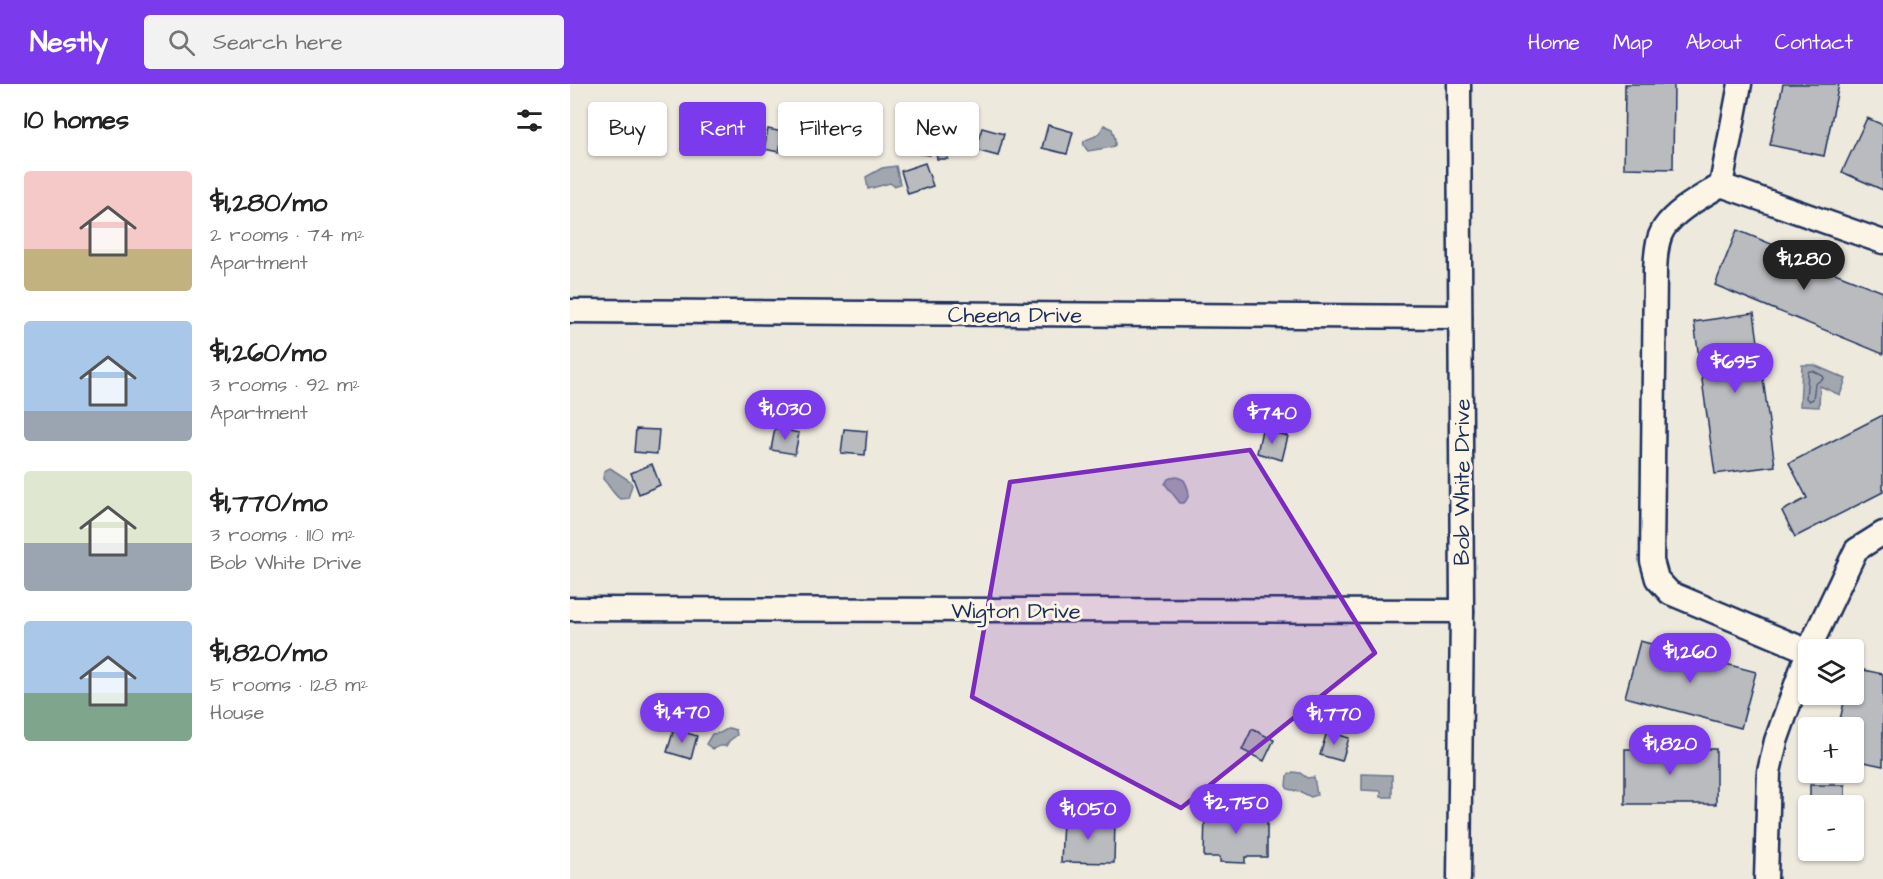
<!DOCTYPE html>
<html lang="en">
<head>
<meta charset="utf-8">
<style>
	body { margin:0; font-family:"Architects Daughter",sans-serif; background:#f2f2f2; color:#222; height:100vh; display:flex; flex-direction:column; font-size:22px; white-space:nowrap }
	* { box-sizing:border-box; margin:0 }
	p { font-size:20px; color:#767676 }
	.icon { flex:none; width:33px; height:33px; fill:none; stroke:currentColor; stroke-width:2; stroke-linecap:round; stroke-linejoin:round }
	.map { position:relative; flex:1; overflow:hidden }
	.sheet { display:flex; flex-direction:column; background:#fff; width:570px }
	.sheet>* { flex:none }
	.hud { position:absolute; left:18px; top:18px; width:570px; height:54px; display:flex; gap:12px }
	.fabs { position:absolute; left:1228px; top:555px; display:grid; gap:12px }
	.fabs a { display:grid; place-items:center; width:66px; height:66px; border-radius:6px; background:#fff; box-shadow:0 2px 4px #0004; font-size:30px }
	.price { position:absolute; translate:-50% -51px; padding:0 14px; border-radius:21px; background:#7c3aed; color:#fff; font-size:20px; line-height:39px; filter:drop-shadow(0 2px 3px #0008) }
	.price::after { content:''; position:absolute; left:50%; top:36px; width:18px; height:14px; margin-left:-9px; background:inherit; clip-path:polygon(0 0,100% 0,50% 100%) }
	.price.active { background:#222; color:#fff }
	ul { padding:0; list-style:none }
	li { display:flex; align-items:center; gap:18px; height:150px; padding:0 24px }
	li span { display:grid; place-items:center; flex:none; width:168px; height:120px; border-radius:6px; color:#555 }
	li>.icon { margin-inline-start:auto }
	span .icon { width:72px; height:72px; fill:#fffc; stroke-width:1 }
	li b { font-size:26px }
	h2 { display:flex; justify-content:space-between; align-items:center; height:72px; padding:0 24px; font-size:26px }
	.pill { padding:0 21px; border-radius:6px; background:#fff; box-shadow:0 2px 4px #0004; font-size:21px; line-height:54px }
	.pill.active { background:#7c3aed; color:#fff }
	header { display:flex; align-items:center; gap:36px; box-sizing:border-box; height:84px; padding:0 30px; background:#7c3aed; color:#fff }
	header strong { font-size:28px }
	nav { display:flex; gap:33px; margin-inline-start:auto; font-size:21px }
	.search { width:420px; height:54px; background:#f2f2f2; display:flex; align-items:center; gap:15px; box-sizing:border-box; padding:0 21px; border-radius:6px; color:#767676; font-size:22px }
	main { display:flex; flex:1; min-height:0 }
	.map>svg:first-child { display:block }
	.water { fill:#a2a7af; stroke:#6c778f; stroke-width:1.5 }
	.lines { fill:none; stroke-linecap:round; stroke-linejoin:round }
	.shore { stroke:#515f7e; stroke-width:1.5 }
	.building { fill:#babbbe; stroke:#1b2f5e; stroke-width:1.5 }
	.minor-casing { stroke:#1b2f5e; stroke-width:27 }
	.minor { stroke:#fcf5e5; stroke-width:22 }
	.marked { fill:#7b2cbf; fill-opacity:0.2; stroke:#7b2cbf; stroke-width:4.5; stroke-linejoin:round }
	.labels { text-anchor:middle; stroke-width:6; stroke-linejoin:round; paint-order:stroke }
	.street-label { font-size:22px; fill:#1b2f5e; stroke:#fcf5e5 }
</style>
</head>
<body>
<header>
<strong>Nestly</strong>
<div class="search"><svg class="icon" aria-label="search" viewBox="0 0 24 24"><circle cx="10" cy="10" r="6"/><path d="M15 15l6 6"/></svg>Search here</div>
<nav><a>Home</a><a>Map</a><a>About</a><a>Contact</a></nav>
</header>
<main>
<section class="sheet">
<h2>10 homes<svg class="icon" aria-label="filters" viewBox="0 0 24 24"><path d="M4 7h16M4 17h16"/><circle cx="9" cy="7" r="2"/><circle cx="15" cy="17" r="2"/></svg></h2>
<ul>
<li><span style="background:linear-gradient(#f6c9c9 65%,#c2b280 0)"><svg class="icon" aria-label="home" viewBox="0 0 24 24"><path d="M3 11l9-7 9 7M6 9v11h12V9"/></svg></span><div><b>$1,280/mo</b><p>2 rooms · 74 m²</p><p>Apartment</p></div></li>
<li><span style="background:linear-gradient(#a9c7e8 75%,#9aa5b1 0)"><svg class="icon" aria-label="home" viewBox="0 0 24 24"><path d="M3 11l9-7 9 7M6 9v11h12V9"/></svg></span><div><b>$1,260/mo</b><p>3 rooms · 92 m²</p><p>Apartment</p></div></li>
<li><span style="background:linear-gradient(#dfe7d0 60%,#9aa5b1 0)"><svg class="icon" aria-label="home" viewBox="0 0 24 24"><path d="M3 11l9-7 9 7M6 9v11h12V9"/></svg></span><div><b>$1,770/mo</b><p>3 rooms · 110 m²</p><p>Bob White Drive</p></div></li>
<li><span style="background:linear-gradient(#a9c7e8 60%,#7fa58c 0)"><svg class="icon" aria-label="home" viewBox="0 0 24 24"><path d="M3 11l9-7 9 7M6 9v11h12V9"/></svg></span><div><b>$1,820/mo</b><p>5 rooms · 128 m²</p><p>House</p></div></li>
</ul>
</section>
<div class="map">
<svg width="1313" height="795" viewBox="0 0 1313 795">
	<rect width="100%" height="100%" fill="#eee9dd"/>
	<filter id="ink" filterUnits="userSpaceOnUse"><feTurbulence type="fractalNoise" baseFrequency=".0167" numOctaves="2"/><feDisplacementMap in="SourceGraphic" scale="12" xChannelSelector="R" yChannelSelector="G"/><feConvolveMatrix kernelMatrix="1 2 1 2 8 2 1 2 1" color-interpolation-filters="sRGB"/></filter>
	<g filter="url(#ink)">
		<g class="water">
			<path d="M534,41L542,45L545,55V61L542,63L518,67C506,53 521,57 528,50C531,48 532,44 534,41Z"/>
			<path d="M326,82L330,100L324,102L320,99L298,105L296,93L312,84Z"/>
			<path d="M1232,281H1244L1276,295L1270,311L1250,302L1249,323L1230,322Z"/>
			<path d="M40,384L60,397L62,401L58,414L50,415C43,410 39,401 33,395L34,387Z"/>
			<path d="M605,392L614,396C618,404 622,411 614,419H610L595,400L598,395Z"/>
			<path d="M159,644L166,646L167,651L159,657L156,662H150L143,665L136,660L142,650L150,649Z"/>
			<path d="M723,688L730,689L737,694L744,693L747,711L741,713L731,708L718,705L716,702L717,692Z"/>
			<path d="M792,690L822,691V713H811V707L792,706Z"/>
		</g>
		<g class="lines">
			<path class="shore" d="M1243,287L1253,292L1254,294L1245,300L1243,315L1239,317L1236,314L1238,289L1239,287Z"/>
		</g>
		<g class="building">
			<path d="M1055,0H1104L1103,85L1054,84Z"/>
			<path d="M1213,0H1269L1254,72L1200,61Z"/>
			<path d="M1297,34L1313,41V106L1272,88Z"/>
			<path d="M129,38L152,46L145,67L122,59Z"/>
			<path d="M478,41L503,48L497,70L472,64Z"/>
			<path d="M412,44L434,50L428,72L405,66Z"/>
			<path d="M198,45L213,48L209,68L194,65Z"/>
			<path d="M270,45L292,50L288,71L265,66Z"/>
			<path d="M339,46L363,49L360,71L336,68Z"/>
			<path d="M366,66H378V75H367Z"/>
			<path d="M355,79L363,102L338,110L331,87Z"/>
			<path d="M1167,146L1228,171L1227,174L1313,208V270L1145,201Z"/>
			<path d="M1184,229L1205,382L1145,390L1124,238Z"/>
			<path d="M1313,331V408L1225,453L1212,427L1237,414L1219,379Z"/>
			<path d="M205,344L229,349L225,370L201,366Z"/>
			<path d="M66,345L89,346L87,370L64,368Z"/>
			<path d="M274,345L297,347L295,371L271,369Z"/>
			<path d="M692,346L718,352L712,376L687,369Z"/>
			<path d="M82,380L90,401L69,410L61,389Z"/>
			<path d="M1070,557L1186,588L1171,644L1055,613Z"/>
			<path d="M1284,584L1313,590V682L1284,676V644H1268L1276,610H1284Z"/>
			<path d="M104,645L127,652L121,675L97,668Z"/>
			<path d="M682,645L704,656L694,677L672,666Z"/>
			<path d="M757,647L779,654L772,677L750,671Z"/>
			<rect x="1055" y="665" width="91" height="55"/>
			<rect x="1240" y="701" width="35" height="21"/>
			<path d="M635,726L697,727V773H675V779L650,778V773H634Z"/>
			<path d="M493,735L545,736L544,779L491,778Z"/>
		</g>
		<g class="lines">
			<g class="minor-casing">
				<g id="minor">
					<path d="M1170,0L1151,101C1132,113 1107,125 1094,144C1086,156 1086,173 1085,186L1082,477L1087,495L1100,509L1238,567"/>
					<path d="M1151,101L1313,158"/>
					<path d="M0,227L890,233"/>
					<path d="M0,525L892,527"/>
					<path d="M889,795L892,527L889,0"/>
					<path d="M1196,795L1199,688L1206,657L1238,567L1286,466L1313,449"/>
				</g>
			</g>
			<use href="#minor" class="minor"/>
		</g>
	</g>
	<path class="marked" d="M680,366L805,569L611,724L402,613L440,398Z"/>
	<g class="labels">
		<g class="street-label">
			<text x="445" y="238">Cheena Drive</text>
			<text transform="translate(891 398) rotate(-90)" y="8">Bob White Drive</text>
			<text x="446" y="534">Wigton Drive</text>
		</g>
	</g>
</svg>
<div class="fabs">
<a><svg class="icon" aria-label="layers" viewBox="0 0 24 24"><path d="M12 4l9 5-9 5-9-5zM3 14l9 5 9-5"/></svg></a>
<a>+</a>
<a>−</a>
</div>
<b class="price active" style="left:1234px;top:207px">$1,280</b>
<b class="price" style="left:1165px;top:310px">$695</b>
<b class="price" style="left:215px;top:357px">$1,030</b>
<b class="price" style="left:702px;top:361px">$740</b>
<b class="price" style="left:1120px;top:600px">$1,260</b>
<b class="price" style="left:112px;top:660px">$1,470</b>
<b class="price" style="left:764px;top:662px">$1,770</b>
<b class="price" style="left:1100px;top:692px">$1,820</b>
<b class="price" style="left:666px;top:751px">$2,750</b>
<b class="price" style="left:518px;top:757px">$1,050</b>
<div class="hud">
<a class="pill">Buy</a>
<a class="pill active">Rent</a>
<a class="pill">Filters</a>
<a class="pill">New</a>
</div>
</div>
</main>
</body>
</html>
